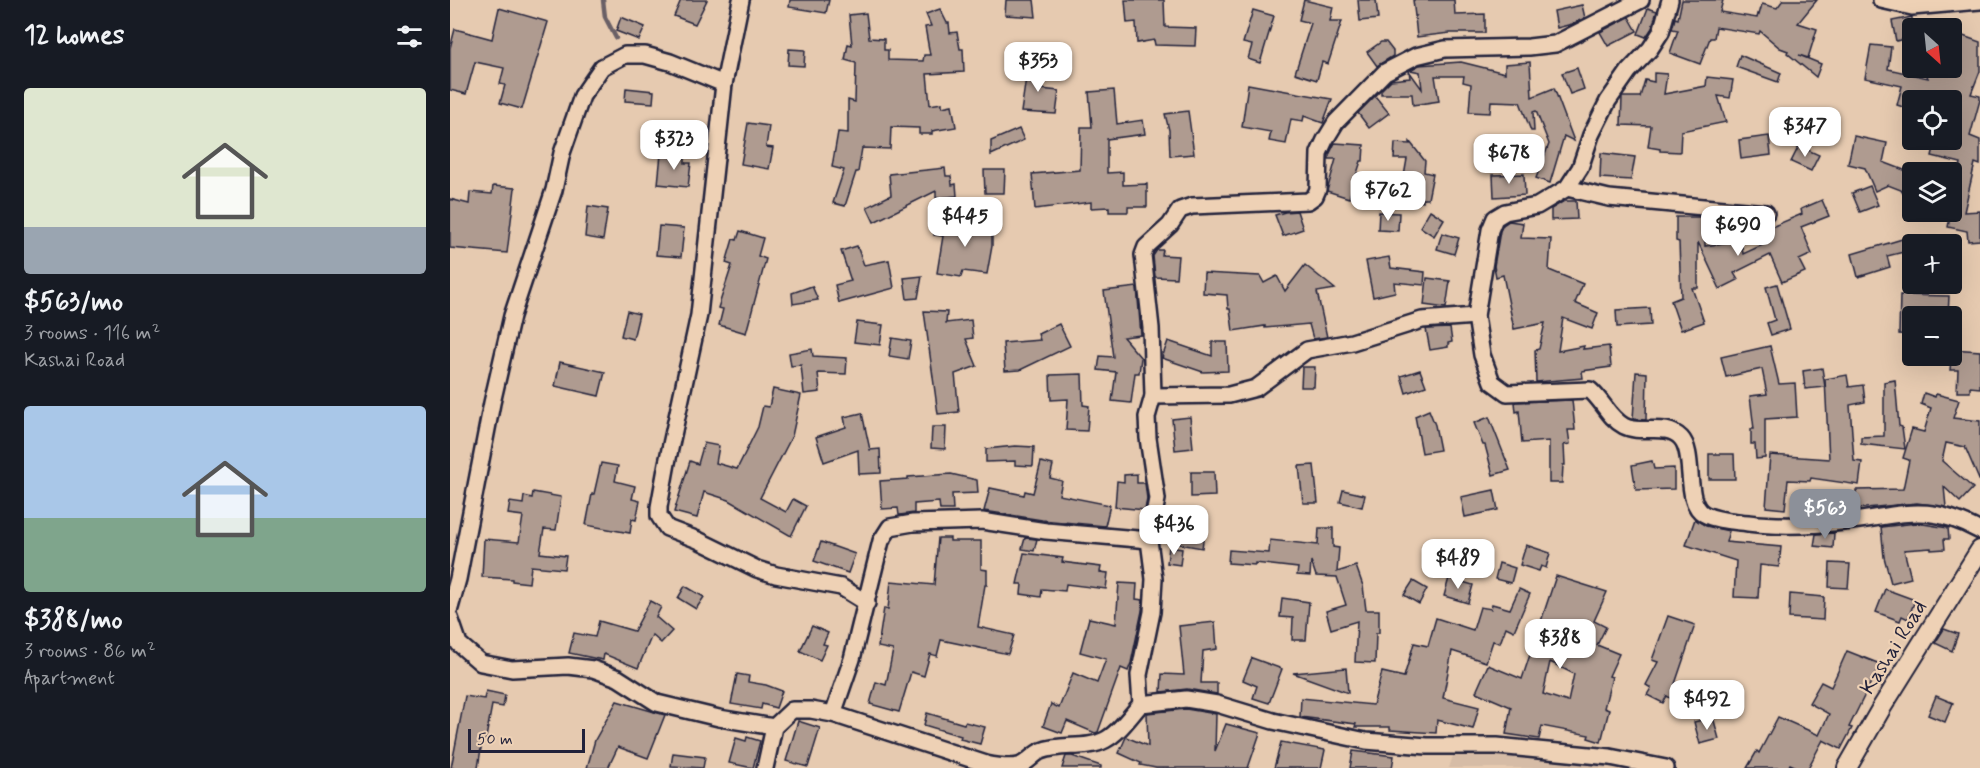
<!DOCTYPE html>
<html lang="en">
<head>
<meta charset="utf-8">
<style>
	body { margin:0; font-family:Mynerve,sans-serif; background:#20242c; color:#f1f3f6; height:100vh; display:flex; flex-direction:column; font-size:22px; white-space:nowrap }
	* { box-sizing:border-box; margin:0 }
	p { font-size:20px; color:#9ea1a6 }
	.icon { flex:none; width:33px; height:33px; fill:none; stroke:currentColor; stroke-width:2; stroke-linecap:round; stroke-linejoin:round }
	.map { position:relative; flex:1; overflow:hidden }
	.details { display:flex; flex-direction:column; background:#171b24; width:450px }
	.details>* { flex:none }
	.needle { width:39px; rotate:153deg }
	.buttons { position:absolute; left:1452px; top:18px; display:grid; gap:12px }
	.buttons a { display:grid; place-items:center; width:60px; height:60px; border-radius:6px; background:#171b24; box-shadow:0 6px 24px #0002; font-size:30px }
	.scale { position:absolute; left:18px; bottom:15px; width:117px; box-sizing:border-box; padding-left:6px; border:3px solid #22223b; border-top:0; font-size:16px; line-height:21px; white-space:nowrap; color:#22223b; -webkit-text-stroke:4px #eed1b5; paint-order:stroke }
	.price { position:absolute; translate:-50% -51px; padding:0 14px; border-radius:12px; background:#fff; color:#222; font-size:20px; line-height:39px; filter:drop-shadow(0 2px 3px #0008) }
	.price::after { content:''; position:absolute; left:50%; top:36px; width:18px; height:14px; margin-left:-9px; background:inherit; clip-path:polygon(0 0,100% 0,50% 100%) }
	.price.current { background:#8c9099; color:#fff }
	ul { padding:0; list-style:none }
	li { display:grid; align-content:center; gap:12px; height:318px; padding:0 24px }
	li span { display:grid; place-items:center; height:186px; border-radius:6px; color:#555 }
	li>.icon { margin-inline-start:auto }
	span .icon { width:108px; height:108px; fill:#fffc; stroke-width:1 }
	li b { font-size:26px }
	h2 { display:flex; justify-content:space-between; align-items:center; height:72px; padding:0 24px; font-size:26px }
	main { display:flex; flex:1; min-height:0 }
	.map>svg:first-child { display:block }
	.built { fill:#d6bca6 }
	.lines { fill:none; stroke-linecap:round; stroke-linejoin:round }
	.stream { stroke:#6b6066; stroke-width:4.5 }
	.building { fill:#af9b90; stroke:#22223b; stroke-width:1.5; fill-rule:evenodd }
	.minor-casing { stroke:#22223b; stroke-width:20 }
	.tertiary-casing { stroke:#22223b; stroke-width:22 }
	.minor { stroke:#eed1b5; stroke-width:15 }
	.tertiary { stroke:#eed1b5; stroke-width:18 }
	.labels { text-anchor:middle; stroke-width:4.5; stroke-linejoin:round; paint-order:stroke }
	.street-label { font-size:21px; fill:#22223b; stroke:#eed1b5 }
</style>
</head>
<body>
<main>
<section class="details">
<h2>12 homes<svg class="icon" aria-label="filters" viewBox="0 0 24 24"><path d="M4 7h16M4 17h16"/><circle cx="9" cy="7" r="2"/><circle cx="15" cy="17" r="2"/></svg></h2>
<ul>
<li><span style="background:linear-gradient(#dfe7d0 75%,#9aa5b1 0)"><svg class="icon" aria-label="home" viewBox="0 0 24 24"><path d="M3 11l9-7 9 7M6 9v11h12V9"/></svg></span><div><b>$563/mo</b><p>3 rooms · 116 m²</p><p>Kashai Road</p></div></li>
<li><span style="background:linear-gradient(#a9c7e8 60%,#7fa58c 0)"><svg class="icon" aria-label="home" viewBox="0 0 24 24"><path d="M3 11l9-7 9 7M6 9v11h12V9"/></svg></span><div><b>$388/mo</b><p>3 rooms · 86 m²</p><p>Apartment</p></div></li>
</ul>
</section>
<div class="map">
<svg width="1530" height="768" viewBox="0 0 1530 768">
	<rect width="100%" height="100%" fill="#e6cab0"/>
	<filter id="ink" filterUnits="userSpaceOnUse"><feTurbulence type="fractalNoise" baseFrequency=".0167" numOctaves="2"/><feDisplacementMap in="SourceGraphic" scale="12" xChannelSelector="R" yChannelSelector="G"/><feConvolveMatrix kernelMatrix="1 2 1 2 8 2 1 2 1" color-interpolation-filters="sRGB"/></filter>
	<g filter="url(#ink)">
		<path class="built" d="M1004,753L1149,759L1216,768H999Z"/>
		<g class="lines">
			<path class="stream" d="M153,0L155,17L166,38"/>
		</g>
		<g class="building">
			<path d="M231,0H257L245,24L224,16Z"/>
			<path d="M340,0H379L376,13L339,7Z"/>
			<path d="M556,0H584L586,17L555,15Z"/>
			<path d="M675,0H714L715,27L746,28L745,46L705,45L704,40L687,43L686,22L677,23Z"/>
			<path d="M854,0L883,7L880,21H892L878,64L872,62L867,80L845,73L861,23L849,20Z"/>
			<path d="M908,0H926L928,19L910,21Z"/>
			<path d="M963,0H1004L1005,15L1035,14V33H1000L967,37L965,17L966,16H965Z"/>
			<path d="M1232,0H1273L1270,12L1307,18L1308,14L1309,15L1312,4L1327,8L1333,0H1367L1348,23L1367,29L1358,58L1349,55L1371,64L1366,77L1337,53L1338,51L1330,48L1310,31L1309,34L1266,27L1264,38H1260L1250,64L1220,53L1228,30L1222,29L1225,18L1228,19Z"/>
			<path d="M1132,5L1135,18L1122,24L1107,28L1104,11Z"/>
			<path d="M49,8L98,22L72,109L50,103L55,85L50,84L54,68L25,62L16,94L0,90V48L5,29L42,39Z"/>
			<path d="M1198,8L1207,11L1202,28L1196,37L1188,34Z"/>
			<path d="M490,9L497,23H499L500,33L507,32L510,49H513L514,72L477,74L480,105L492,103V107L502,105L506,127L482,131V134H469V128L441,127L440,149L412,148L408,172H406L395,206L383,203L394,170L382,167L388,132L398,133V100L405,102L406,63L395,60L398,44L402,45L399,15L416,13L419,38L434,39V50H438V60L473,61L474,55H480L475,27L481,26L476,14Z"/>
			<path d="M803,10L824,16L810,63L798,59L802,45L793,43Z"/>
			<path d="M171,17L195,27L189,40L166,31Z"/>
			<path d="M1179,17L1187,31L1158,46L1150,32Z"/>
			<path d="M1462,17V37L1446,41L1442,21Z"/>
			<path d="M1502,32L1530,42V71L1521,94L1530,96V100L1520,136L1530,140V165L1525,163L1514,212L1530,211V240L1518,241L1517,231L1498,227L1511,163L1482,156L1486,140H1502V100H1462V110L1447,105L1452,86L1415,78L1421,45L1441,47L1438,69L1478,78L1474,68H1502Z"/>
			<path d="M931,42H936L943,51V56L927,66L917,52Z"/>
			<path d="M339,49L355,50L354,66L338,65Z"/>
			<path d="M1290,55L1331,73L1328,82L1286,67Z"/>
			<path d="M1011,62L1055,73V64L1080,62L1082,97L1104,88L1124,141L1114,136L1100,183L1086,178L1099,144L1086,111L1083,112L1084,131H1081L1070,102L1041,101L1040,113L1019,112L1021,84L1013,82L1014,76H985L989,101L963,105L962,94H931V90L941,80L960,78L959,71L972,89L970,72L960,70L969,65Z"/>
			<path d="M578,64L595,66L591,89L609,91L606,114L571,112Z"/>
			<path d="M1127,68L1134,89L1120,94L1112,73Z"/>
			<path d="M1204,73L1217,74L1214,94L1256,86L1257,77L1283,80L1280,98L1268,96L1276,122L1231,131L1230,152L1210,151V149L1198,147L1201,126L1171,125L1172,97H1190L1195,80L1204,82Z"/>
			<path d="M798,84L836,91L882,99L873,123L854,116L853,121L841,119L836,144L819,141L821,132L792,127Z"/>
			<path d="M176,88L204,91L203,103L175,101Z"/>
			<path d="M664,90L667,124L693,120L695,134L657,139V173L673,172V185L697,184V207H678V212H659V207L641,208V202L585,209L582,174L630,170L631,127H642L639,92Z"/>
			<path d="M925,96L939,113L919,128L908,113Z"/>
			<path d="M738,111L744,154L720,156L719,130L715,114Z"/>
			<path d="M298,123L319,126L316,147L323,148L319,169L291,164Z"/>
			<path d="M569,129L574,140L541,155V141Z"/>
			<path d="M1031,136L1045,139L1040,165L1026,162Z"/>
			<path d="M1319,136L1321,155L1291,159L1289,140Z"/>
			<path d="M1404,136L1437,143L1433,162L1462,173V207L1451,190L1438,185L1425,191L1415,168L1398,164Z"/>
			<path d="M960,142L975,161L974,172L983,174L978,199H973V202L950,199L957,159H944L945,143L960,144Z"/>
			<path d="M885,143L914,145L913,161H911L899,198L877,191L886,159H879V155Z"/>
			<path d="M1349,146L1369,155L1361,171L1341,162Z"/>
			<path d="M1151,153L1185,157L1181,180L1150,178Z"/>
			<path d="M211,154L235,156V163H241L238,187L208,184Z"/>
			<path d="M495,168L496,176H501L502,185L506,184L507,196L486,198V191L424,222L417,207L441,195L439,174Z"/>
			<path d="M534,170H555L554,193H535Z"/>
			<path d="M1074,174L1075,195L1044,197L1043,175Z"/>
			<path d="M43,186L65,188L57,253L0,248V199L19,204L20,192L42,194Z"/>
			<path d="M1420,186L1428,205L1410,212L1402,193Z"/>
			<path d="M1372,200L1379,216L1351,227L1362,254L1349,260L1355,272L1332,282L1320,255L1284,273L1288,280L1270,289L1248,242V288H1242L1254,322L1231,330L1221,301L1231,297L1229,242L1226,241V217H1255V246L1291,240L1293,254L1321,241L1317,229L1352,214L1351,209Z"/>
			<path d="M1114,201H1126L1127,219L1101,220V209Z"/>
			<path d="M138,206L158,209L153,240L135,237Z"/>
			<path d="M980,210L994,219L984,236L970,227Z"/>
			<path d="M847,211L853,229L833,236L825,215L835,212Z"/>
			<path d="M929,212L949,213L948,231L928,230Z"/>
			<path d="M528,219H542V246L537,274L513,271L511,277L487,273L493,236L484,235L485,224L528,227Z"/>
			<path d="M1059,221L1073,223L1071,238L1101,239L1099,270L1133,284L1125,303L1148,313L1142,329L1113,318L1108,351L1134,346L1133,349L1159,346L1161,367L1132,371L1133,378L1086,382L1085,350L1089,349L1095,323L1064,329L1053,275L1046,277L1044,266L1050,231L1053,225Z"/>
			<path d="M209,226L234,228L231,257L206,255Z"/>
			<path d="M290,231L313,238L308,256L316,259L296,333L269,325L273,309L268,308L282,265L276,263L283,239L287,240Z"/>
			<path d="M992,233L1009,238L1004,254L987,249Z"/>
			<path d="M1459,237L1462,250L1437,256L1440,267L1408,277L1402,254Z"/>
			<path d="M407,246L414,265L439,260L444,288L389,303L385,285L401,281L391,251Z"/>
			<path d="M707,250H713L712,255L728,256L726,278L705,277L703,256Z"/>
			<path d="M939,257L941,268L975,272L974,285L944,282L945,292L923,297L916,261Z"/>
			<path d="M855,265L885,289L867,292L877,337L863,339L859,324L815,328V326L783,331L780,309H778L777,295L753,293L754,273L810,276L814,283L827,276L835,291Z"/>
			<path d="M472,276L468,298L457,299L454,278Z"/>
			<path d="M977,278L1000,281L996,308L974,305Z"/>
			<path d="M1327,284L1340,329L1321,335L1317,323L1325,320L1316,287Z"/>
			<path d="M362,286L368,300L343,304L342,293Z"/>
			<path d="M687,287L691,335L673,337L691,358L689,373H685L681,403L662,401L666,372L648,370L650,356L663,357L654,291Z"/>
			<path d="M1450,295L1499,296L1498,316H1462V335L1449,334Z"/>
			<path d="M1200,308L1201,325L1167,327L1166,310Z"/>
			<path d="M177,311L189,314L183,339L171,336Z"/>
			<path d="M474,311L497,312L496,323L521,320L523,338L516,339L527,366L505,374L509,412L488,414Z"/>
			<path d="M407,322L433,325L430,345L404,342Z"/>
			<path d="M609,324L620,346L570,370L555,371L553,343L590,340L588,334Z"/>
			<path d="M1000,328L1002,342L998,343V347L980,350L976,329Z"/>
			<path d="M442,338L461,341L458,359L439,356Z"/>
			<path d="M718,341L762,356V342H777L778,371L753,372L712,358Z"/>
			<path d="M1320,346L1329,384L1345,383L1347,417L1315,419V458L1306,459L1305,444H1301V429H1304L1300,396L1317,394L1312,369L1276,377L1271,357Z"/>
			<path d="M362,349L363,356L397,358L396,374L368,373L370,392L354,394L351,365L341,366L339,353Z"/>
			<path d="M1502,349L1530,351V388L1520,387V392H1507L1508,370H1500Z"/>
			<path d="M110,362L155,372L149,396L105,386Z"/>
			<path d="M852,367H865L864,387H851Z"/>
			<path d="M1372,368L1375,387L1355,389L1353,371Z"/>
			<path d="M970,370L976,386L956,393L951,376Z"/>
			<path d="M1186,372L1197,373L1196,420L1183,419Z"/>
			<path d="M632,374L633,405L639,406L637,431L616,430L618,399L601,400L600,375Z"/>
			<path d="M1397,375L1399,387L1413,385L1415,402L1400,405L1404,461L1412,462L1409,485L1361,478L1360,481L1338,480L1335,509L1316,507L1320,455L1379,459L1375,379Z"/>
			<path d="M1445,380L1449,426L1452,427L1455,449L1411,444V437L1434,436V382Z"/>
			<path d="M323,389L351,395L342,436L310,498L336,512L343,499L356,506L341,536L279,500L254,492L247,518L224,512L240,461L248,464L254,443L269,446L266,463L287,469L308,427L313,406L319,407Z"/>
			<path d="M1474,393L1485,397L1486,394L1509,400L1503,418L1530,421V482L1515,447L1496,443L1492,461L1523,488L1510,502L1494,487L1496,507L1467,503L1406,509V490L1453,489L1459,460L1453,458L1462,429L1474,432L1481,408L1471,404Z"/>
			<path d="M1122,400L1125,430H1118L1120,444L1114,445L1115,465H1113L1112,483H1099V441L1072,443L1069,411L1066,412L1065,402Z"/>
			<path d="M979,410L985,425L990,450L972,453L965,416Z"/>
			<path d="M412,413L420,450L430,449L431,473L409,474L408,450L374,462L366,437L396,427L394,417Z"/>
			<path d="M740,417L743,448L725,450L722,419Z"/>
			<path d="M1039,417L1060,470L1043,475L1035,445H1033L1024,423Z"/>
			<path d="M482,427H496L495,449L481,448Z"/>
			<path d="M565,446L584,447L583,466L565,465V461L536,462V449Z"/>
			<path d="M1259,454H1284L1285,479H1259Z"/>
			<path d="M1202,461L1204,469L1224,468V489L1186,490L1182,465Z"/>
			<path d="M591,462L603,465L600,478L612,481L609,495L660,505L655,526L592,520L534,511L540,488L574,495L575,491L583,493Z"/>
			<path d="M151,463L168,466L165,481L185,486L182,499L190,501L186,520L182,519L180,533L136,525L142,494H144Z"/>
			<path d="M864,465L868,503H853L849,466Z"/>
			<path d="M741,472H764L765,496L741,497Z"/>
			<path d="M501,474L527,480L528,493L502,494L503,510H490L489,502L464,504V513L450,515H449L448,508L432,509L430,481L458,479V477Z"/>
			<path d="M687,474V483H695L697,499L695,510L665,507L667,481L674,482V475Z"/>
			<path d="M893,490L915,495L912,507L890,502Z"/>
			<path d="M1044,490L1048,510L1015,517L1011,497Z"/>
			<path d="M83,492L111,497L106,530L94,529L90,553L116,556L114,569L81,566L79,583L62,581V579L32,577L34,539L69,542L73,516L58,514L60,502L73,504L74,496L82,498Z"/>
			<path d="M1245,519L1256,526L1279,531L1276,542L1331,547L1329,567L1310,565L1308,598L1284,597L1286,561L1236,545Z"/>
			<path d="M732,522L755,526L752,548L729,544Z"/>
			<path d="M1467,523L1498,528L1499,539H1494L1495,549L1481,550V548L1454,550L1461,578L1441,583L1434,557L1431,527Z"/>
			<path d="M869,528H883V547L889,548L887,572L906,566L913,586L916,610H929V633H926L925,663L905,662L907,621L881,629L876,611L896,605L887,577L866,576L861,561L860,576L847,575L848,568L805,563V565L778,563L779,550L819,553L820,540L868,545Z"/>
			<path d="M1384,533L1383,548L1364,546L1366,534Z"/>
			<path d="M488,538H500V541H531V569L537,570V585H535L528,627L564,635L558,654L491,640L487,656L480,654L474,676L461,672L449,712L420,704L426,682L436,685L443,650L428,647L434,608L438,609L441,581L484,585Z"/>
			<path d="M575,538L587,539L584,551L572,549Z"/>
			<path d="M371,542L405,554L398,573L364,561Z"/>
			<path d="M1076,545L1100,553L1096,568L1091,566L1089,571L1070,565Z"/>
			<path d="M719,547L732,549L730,565L717,563Z"/>
			<path d="M574,553L613,558L612,562L651,567L650,572L658,573L656,589L616,584L615,591L592,589L591,597L571,594L572,584H567Z"/>
			<path d="M1049,563L1065,568L1061,583L1045,579Z"/>
			<path d="M1380,563L1400,564L1398,588L1379,587Z"/>
			<path d="M1106,576L1157,592L1144,621L1156,627L1147,645L1169,654L1159,676L1162,677L1154,708L1159,710L1151,742L1138,738L1139,735L1092,726L1089,739L1056,734L1061,707L1026,692L1038,665L1072,679ZM1100,662L1124,674L1118,702L1093,694Z"/>
			<path d="M999,578L1023,585L1018,603L994,596Z"/>
			<path d="M963,581L977,589L969,604L954,595Z"/>
			<path d="M669,583L687,584L686,599L693,600L692,611L681,663L678,671L671,668L648,732L645,733L617,721L612,733L593,726L601,704L609,708L623,673L647,683L656,659L630,652L639,618L666,624Z"/>
			<path d="M235,586L254,597L246,609L228,598Z"/>
			<path d="M1069,589L1080,594L1064,631L1056,627L1050,643L1043,641L1036,662L1002,651L993,698L1029,707L1023,729L987,720L986,733L940,730V727H905L906,724L850,717L851,698L923,705L932,672L954,677L964,643L978,646L986,618L1023,630L1030,607L1041,609L1042,604L1060,609Z"/>
			<path d="M1435,589L1465,600L1458,619L1452,616L1450,621L1426,612Z"/>
			<path d="M1340,594L1374,597L1373,620L1339,618Z"/>
			<path d="M832,598L859,602L856,640H842L843,618L830,617Z"/>
			<path d="M200,601L211,607L206,617L222,631L211,643L202,635L188,668L154,654L153,660L119,653L124,633L145,637L149,621L184,631Z"/>
			<path d="M1218,616L1245,625L1225,684L1252,701L1245,713L1217,696L1213,703L1197,695L1201,688L1196,685L1208,662L1202,660Z"/>
			<path d="M765,622L767,649L753,651L751,683H767V694L737,689L711,692L712,674L734,675L729,626Z"/>
			<path d="M362,626L378,633L373,644L377,645L370,660L350,651Z"/>
			<path d="M1494,629L1508,634L1502,651L1485,643Z"/>
			<path d="M1397,651L1430,664L1399,727L1402,728L1391,749L1373,740L1358,768H1349L1340,764L1338,768H1297L1307,751L1309,753L1328,717L1369,735L1379,714L1359,703L1371,682L1381,687Z"/>
			<path d="M802,658L832,669L819,703L803,698L807,686L793,680Z"/>
			<path d="M896,668L898,693L843,673Z"/>
			<path d="M287,674L299,676L298,682L316,685L332,691L326,708L312,704L311,709L281,704Z"/>
			<path d="M36,691L55,695L53,707L42,705L35,743L32,742L28,768H1L15,696L34,699Z"/>
			<path d="M1486,696L1503,703L1495,722L1478,715Z"/>
			<path d="M167,701L215,715L198,758L168,747L158,768H137L145,740Z"/>
			<path d="M736,709L766,714L765,751L776,724L810,733L798,768H706L690,765L691,763L669,753L676,737L698,746L697,713Z"/>
			<path d="M477,713L514,724L515,722L535,727L530,744L510,739L511,736L474,725Z"/>
			<path d="M1263,717L1269,739L1250,744L1244,722Z"/>
			<path d="M348,721L370,728L358,767L336,761Z"/>
			<path d="M297,737L310,741L303,768L279,763L286,738L296,741Z"/>
			<path d="M831,742L875,750L871,768H824Z"/>
			<path d="M903,751L944,756L942,768H900Z"/>
			<path d="M223,753L255,757L253,768L221,766Z"/>
			<path d="M616,756H622L651,766V768H612Z"/>
		</g>
		<g class="lines">
			<g class="minor-casing">
				<g id="minor">
					<path d="M291,0L274,84L249,315L217,463L209,507V516L217,528L248,540L307,569L326,575L391,587L417,603"/>
					<path d="M1220,0L1211,32L1200,49L1179,71L1158,101L1141,135L1130,168L1117,188L1087,206L1055,212L1045,218L1040,230L1026,316L1032,355L1042,382L1057,393L1140,390C1153,401 1159,418 1174,426C1191,435 1216,422 1231,438C1246,454 1233,502 1254,514C1267,521 1283,521 1298,523C1331,527 1369,525 1402,521C1456,514 1479,503 1530,531"/>
					<path d="M1431,0L1462,7L1530,1"/>
					<path d="M1117,188L1159,198L1316,213"/>
					<path d="M703,396L779,395L806,388L857,350L902,342L972,320L1026,316"/>
					<path d="M0,608L8,579L42,403L62,316L104,190L112,153L132,96L152,67L175,55H195L220,62L274,84"/>
					<path d="M0,618L9,644L31,663L62,669L118,666L143,669L168,678L207,703L269,718L324,727"/>
					<path d="M691,704L689,675L702,612L704,579L699,540L707,499L698,438L697,417L703,396L701,328L693,255L696,247L720,225L730,210L742,206L858,201L865,196L868,189L869,153L875,140L886,122L935,72L966,56L995,49L1079,47L1105,44L1191,0"/>
					<path d="M383,714L402,659L431,541L440,527L463,523L532,521L596,531L699,540"/>
					<path d="M315,768L324,727L342,710H361L383,714L536,764C546,766 558,768 568,766C577,764 583,754 591,751C611,743 636,750 655,740C669,733 680,716 691,704L736,699L767,704L823,721L916,741L977,746H1047L1160,757L1216,768"/>
				</g>
			</g>
			<g class="tertiary-casing">
				<path id="tertiary" d="M1397,768L1432,707L1530,550"/>
			</g>
			<use href="#minor" class="minor"/>
			<use href="#tertiary" class="tertiary"/>
		</g>
	</g>
	<g class="labels">
		<g class="street-label">
			<text transform="translate(1443 647) rotate(-58)" y="7">Kashai Road</text>
		</g>
	</g>
</svg>
<div class="buttons">
<a><svg class="needle" viewBox="-14 -14 28 28"><path d="M0-13l5 13h-10z" fill="#e53935"/><path d="M0 13l5-13h-10z" fill="#9ea1a6"/></svg></a>
<a><svg class="icon" aria-label="locate" viewBox="0 0 24 24"><circle cx="12" cy="12" r="6"/><path d="M12 2v4M12 18v4M2 12h4M18 12h4"/></svg></a>
<a><svg class="icon" aria-label="layers" viewBox="0 0 24 24"><path d="M12 4l9 5-9 5-9-5zM3 14l9 5 9-5"/></svg></a>
<a>+</a>
<a>−</a>
</div>
<div class="scale">50 m</div>
<b class="price" style="left:588px;top:93px">$353</b>
<b class="price" style="left:1355px;top:158px">$347</b>
<b class="price" style="left:224px;top:171px">$323</b>
<b class="price" style="left:1059px;top:185px">$678</b>
<b class="price" style="left:938px;top:222px">$762</b>
<b class="price" style="left:515px;top:248px">$445</b>
<b class="price" style="left:1288px;top:257px">$690</b>
<b class="price current" style="left:1375px;top:540px">$563</b>
<b class="price" style="left:724px;top:556px">$436</b>
<b class="price" style="left:1008px;top:590px">$489</b>
<b class="price" style="left:1110px;top:670px">$388</b>
<b class="price" style="left:1257px;top:731px">$492</b>
</div>
</main>
</body>
</html>
